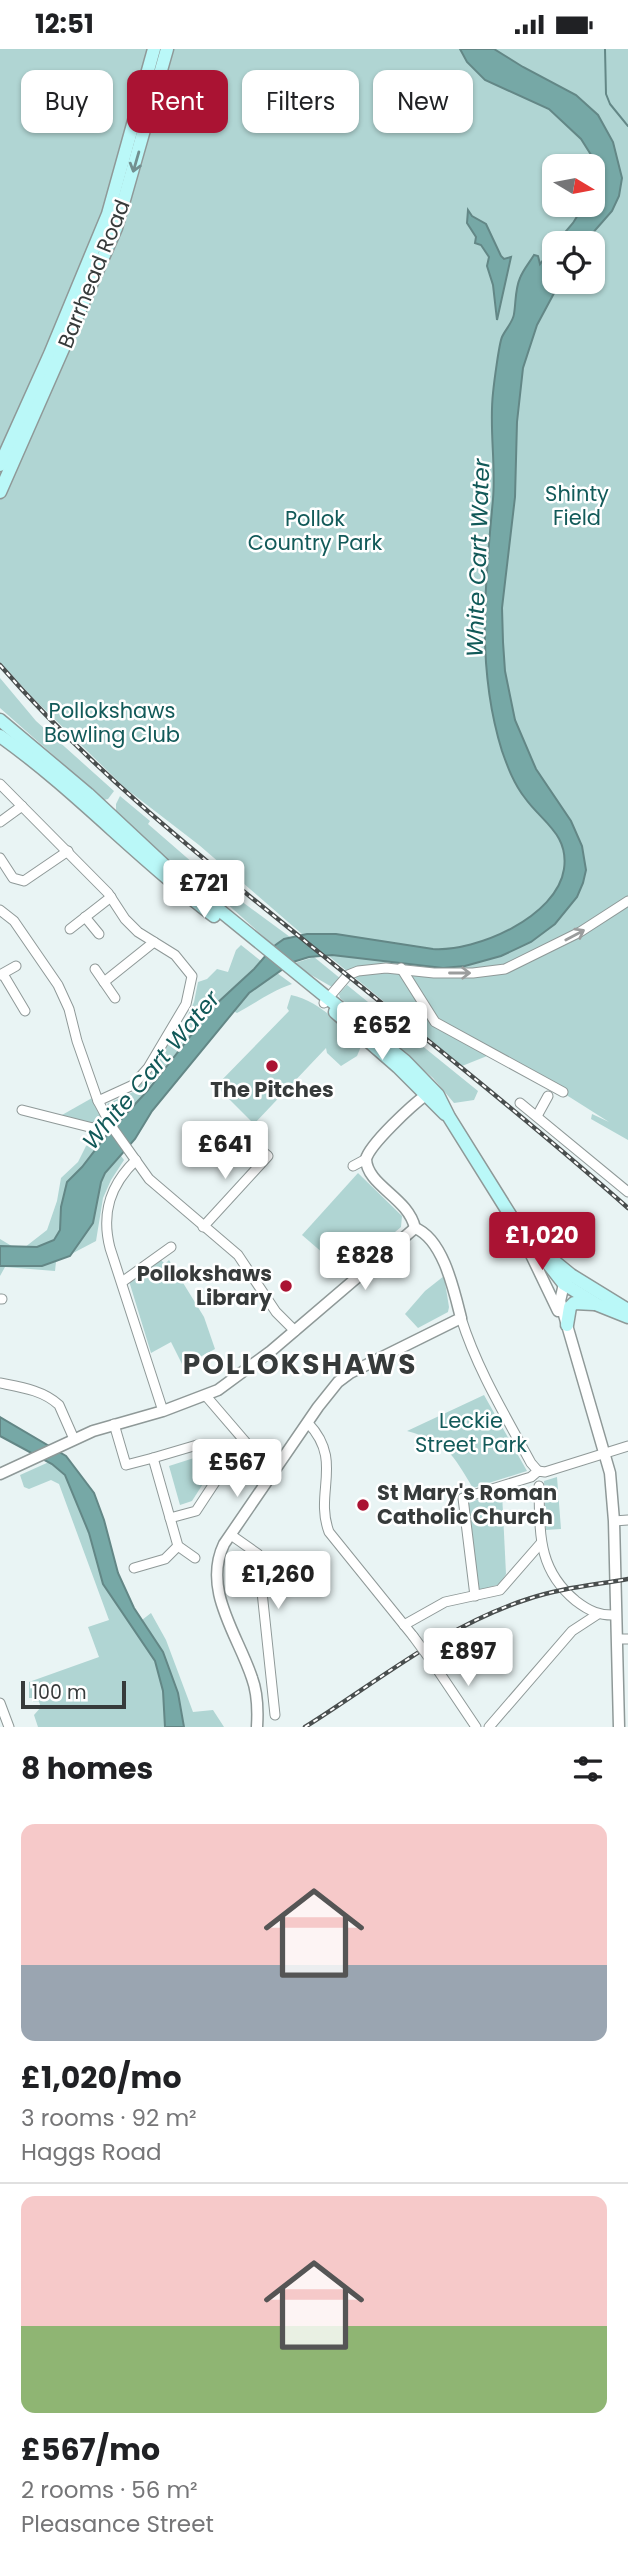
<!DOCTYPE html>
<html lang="en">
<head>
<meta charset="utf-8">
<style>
	body { margin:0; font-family:Poppins,sans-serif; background:#f6f6f6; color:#202124; height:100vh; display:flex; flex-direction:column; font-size:26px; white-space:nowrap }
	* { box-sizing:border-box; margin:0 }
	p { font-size:23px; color:#757577 }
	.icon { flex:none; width:38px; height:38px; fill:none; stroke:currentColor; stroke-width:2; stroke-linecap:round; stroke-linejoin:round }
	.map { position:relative; height:1678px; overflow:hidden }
	.details { display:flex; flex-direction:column; background:#fff; flex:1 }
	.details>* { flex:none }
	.hud { position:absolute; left:21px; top:21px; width:586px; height:63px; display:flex; gap:14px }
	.needle { width:46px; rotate:100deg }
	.controls { position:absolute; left:542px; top:105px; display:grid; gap:14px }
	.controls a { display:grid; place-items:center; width:63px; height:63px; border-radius:14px; background:#fff; box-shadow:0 2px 5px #0004; font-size:35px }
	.scale { position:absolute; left:21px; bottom:18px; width:105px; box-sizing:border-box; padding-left:7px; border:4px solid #373b3b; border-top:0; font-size:19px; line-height:24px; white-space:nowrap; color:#373b3b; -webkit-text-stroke:5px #fff; paint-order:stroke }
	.price { position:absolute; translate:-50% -60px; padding:0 16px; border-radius:7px; background:#fff; color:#222; font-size:23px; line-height:46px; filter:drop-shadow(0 2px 4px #0008) }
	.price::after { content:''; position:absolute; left:50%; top:42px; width:21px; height:16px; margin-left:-10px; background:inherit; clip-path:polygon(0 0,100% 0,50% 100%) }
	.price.current { background:#aa1333; color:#fff }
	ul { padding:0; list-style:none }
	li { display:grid; align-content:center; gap:14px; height:371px; padding:0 21px }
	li+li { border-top:2px solid #e0e0e0 }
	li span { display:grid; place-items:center; height:217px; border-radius:14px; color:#555 }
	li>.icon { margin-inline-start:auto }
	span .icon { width:126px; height:126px; fill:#fffc; stroke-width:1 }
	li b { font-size:30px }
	h2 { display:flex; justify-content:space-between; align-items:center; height:84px; padding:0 21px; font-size:30px }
	.tag { padding:0 24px; border-radius:14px; background:#fff; box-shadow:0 2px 5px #0004; font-size:24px; line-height:63px }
	.tag.current { background:#aa1333; color:#fff }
	.status { display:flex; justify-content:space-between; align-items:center; height:49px; padding:0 35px; background:#fff; direction:ltr }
	.status svg { height:19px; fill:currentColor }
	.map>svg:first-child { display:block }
	.green { fill:#b0d5d3; fill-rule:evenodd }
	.water { fill:#76a8a6; stroke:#638786; stroke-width:2 }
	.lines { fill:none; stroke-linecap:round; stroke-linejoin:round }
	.stream { stroke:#638786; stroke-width:2 }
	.minor-casing { stroke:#8f9998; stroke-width:11 }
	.tertiary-casing { stroke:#8f9998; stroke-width:13 }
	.secondary-casing { stroke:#8f9998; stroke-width:15 }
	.minor { stroke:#fff; stroke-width:9 }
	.tertiary { stroke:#fff; stroke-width:10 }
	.secondary { stroke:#baf8f8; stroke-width:12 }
	.rail-casing { stroke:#494e4e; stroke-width:4.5 }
	.rail { stroke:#fff; stroke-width:2; stroke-dasharray:5; stroke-linecap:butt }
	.minor-bridge-casing { stroke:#8f9998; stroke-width:11; stroke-linecap:butt }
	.minor-bridge { stroke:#fff; stroke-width:9 }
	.oneway { stroke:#729090 }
	.oneway2 { stroke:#9b9d9d }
	.poi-dot { fill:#aa1333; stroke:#fff; stroke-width:2.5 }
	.labels { text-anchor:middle; stroke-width:5; stroke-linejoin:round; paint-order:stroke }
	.street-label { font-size:21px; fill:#373b3b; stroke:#fff }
	.park-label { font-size:21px; fill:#125a59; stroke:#fff }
	.poi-label { font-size:21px; font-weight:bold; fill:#373b3b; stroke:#fff }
	.water-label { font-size:23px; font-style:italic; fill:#115958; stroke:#fff }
	.district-label { font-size:28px; font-weight:bold; letter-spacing:2px; fill:#373b3b; stroke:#fff }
</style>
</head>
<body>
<div class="status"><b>12:51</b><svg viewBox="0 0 49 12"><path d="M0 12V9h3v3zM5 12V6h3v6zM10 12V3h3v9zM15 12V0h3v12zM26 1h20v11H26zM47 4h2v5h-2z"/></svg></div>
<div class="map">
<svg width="628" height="1678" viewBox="0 0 628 1678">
	<rect width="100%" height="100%" fill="#e9f4f4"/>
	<g class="green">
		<path d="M0,0H628V1091L591,1070L592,1065L609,1073L549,1035L492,1005L462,1017L302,885L199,796L125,739L33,649L0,613ZM555,117H593V156H555ZM555,194H593V233H555Z"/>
		<path d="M0,629L36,672L114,742L108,750L104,751L0,659Z"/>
		<path d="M120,747L150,772L148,775L201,821L196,827L183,816L176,818L156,802L116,762V755Z"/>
		<path d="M230,844L290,888L273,896L224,852Z"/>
		<path d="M241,896L261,912L214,957L120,1073L107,1055L133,1043L166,993L182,979L194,953L198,933L207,930L217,920L228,923L236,901Z"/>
		<path d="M314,908L341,930L332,938L292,915Z"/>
		<path d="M277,924L292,935C271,942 256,954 237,964L233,962L249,944Z"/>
		<path d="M347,936L478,1042L474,1051L454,1054L433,1029L340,949L339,945Z"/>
		<path d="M291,946C320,952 340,976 362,995L357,1007L341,1017L327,1004L326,999L254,1075L216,1037L289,962L287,959Z"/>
		<path d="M92,1049L104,1071C88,1077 77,1074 62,1066Z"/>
		<path d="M106,1087L124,1111L111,1131L103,1149L96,1192L56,1213L55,1222L5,1218L0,1227V1190L20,1202L47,1181L57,1152L61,1129L78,1113L86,1097L94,1091Z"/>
		<path d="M358,1124L402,1167L401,1178L346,1224L302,1186Z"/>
		<path d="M160,1210L165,1215L169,1211L204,1268L215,1300L183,1317L171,1293L151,1304L129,1232Z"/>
		<path d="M444,1227L449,1258L448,1263L418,1279L405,1265L425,1242Z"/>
		<path d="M484,1346L527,1422L473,1439C452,1404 447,1393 407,1382Z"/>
		<path d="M194,1409L208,1427L192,1452L180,1456L169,1417Z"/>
		<path d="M49,1413L65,1426L69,1434L89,1484L103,1535L155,1612L163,1642L165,1678H38L34,1666L41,1658L39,1653H33L32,1649H29V1633L99,1608L88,1578L109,1571L59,1435L51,1431L29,1440L24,1438L20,1426Z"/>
		<path d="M557,1428L561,1480L546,1481L544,1432Z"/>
		<path d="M502,1444L506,1525L500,1535L478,1542L466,1454Z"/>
		<path d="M151,1564L166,1591L193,1663L213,1661L224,1678H184C179,1637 164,1605 142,1571Z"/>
	</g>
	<g class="water">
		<path d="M460,0H494L523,18L576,46L598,66L613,93L622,129L619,147L612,162L584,194H556L573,174L584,156H593V109L581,90L549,60L485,31L467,13Z"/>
		<path d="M468,161L472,167L486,175L501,207L504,210L511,208L497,271L493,236L487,217L489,208L481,196L475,194L476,188L467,174Z"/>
		<path d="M555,196V233H560L537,276L523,319L517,373L515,448L502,559L503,593L505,622L515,671L536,720L571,772L582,797L586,821L583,834L577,848L555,875L531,893L501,907L465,917L443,919L332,906L309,908L293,913L249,944L152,1062L135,1090L105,1124L101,1133L93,1174L70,1207L42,1217H0V1197L37,1198L54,1191L60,1181L61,1158L67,1133L82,1118L106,1087L148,1041L214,957L254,920L274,897L284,890L307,885H336L433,900C476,903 557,868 564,820C569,785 542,773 525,749C514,735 508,719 502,702C476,619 485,535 493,450C496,415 489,379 493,344C494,334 499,295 502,288C505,281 513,273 514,265C516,253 515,240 520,229C523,221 529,214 534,206L538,207L540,215Z"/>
		<path d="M0,1368L66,1407L94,1444L104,1471L118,1524L134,1559L163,1603L178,1644L184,1678H165L163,1642L155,1612L103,1535L89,1484L65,1426L52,1415L0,1387Z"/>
	</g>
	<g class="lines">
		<path class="stream" d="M605,0L606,45L610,55L628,77"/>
		<g class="minor-casing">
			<g id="minor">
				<path d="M0,735L108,844L125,870L138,883L175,906L192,927L186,955L148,1019L133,1036L98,1052"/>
				<path d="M0,773L22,757"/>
				<path d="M0,809L13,829L24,832L68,802"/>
				<path d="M0,861L14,872L58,936L69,960L77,992L98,1052L112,1078L149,1130L238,1206L276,1263L295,1282"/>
				<path d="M85,868L99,885"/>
				<path d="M70,880L111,848"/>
				<path d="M401,919L435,973L563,1043"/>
				<path d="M95,920L115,949"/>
				<path d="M3,925L25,962"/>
				<path d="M0,926L16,917"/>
				<path d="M104,933L154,893"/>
				<path d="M324,954L348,926L358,922L386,919L434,924H473L505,920L580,883L628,852"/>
				<path d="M520,1054L628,1143"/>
				<path d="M22,1061L93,1079L108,1072"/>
				<path d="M537,1067L548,1047"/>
				<path d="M136,1111C110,1136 101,1164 110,1199L163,1362"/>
				<path d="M353,1117L366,1110"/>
				<path d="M203,1178L268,1107L262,1102"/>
				<path d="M122,1233L171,1198"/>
				<path d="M0,1250H2"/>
				<path d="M461,1269C477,1320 505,1366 531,1414L538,1422"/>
				<path d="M0,1334C20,1338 43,1341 59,1356L74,1390"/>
				<path d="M206,1347L273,1425"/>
				<path d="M308,1374C344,1412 314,1443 329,1483L413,1587"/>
				<path d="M114,1375L126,1416L153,1409L178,1497L195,1509"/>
				<path d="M153,1409L197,1396L221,1424L196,1462L170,1469"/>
				<path d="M539,1437C540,1484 537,1520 576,1552C589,1562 600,1567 616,1566"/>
				<path d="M614,1472L628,1471"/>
				<path d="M231,1486L258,1505L275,1666"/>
				<path d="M134,1519L165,1510L178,1497"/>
				<path d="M475,1547L463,1449L531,1428L538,1422L545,1423L628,1397"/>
				<path d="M404,1576L445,1553L500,1541L541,1494"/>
				<path d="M617,1590H628"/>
				<path d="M435,1617L476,1678"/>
				<path d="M0,1654L9,1678"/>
				<path d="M489,1678L572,1582L598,1565"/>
			</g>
		</g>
		<g class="tertiary-casing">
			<g id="tertiary">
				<path d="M415,1179C408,1148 367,1137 366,1110C370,1095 412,1056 426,1046"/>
				<path d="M521,1185L558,1262"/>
				<path d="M569,1228L564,1235L560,1252L610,1424L614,1472L619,1678"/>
				<path d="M0,1425L93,1382L163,1362L218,1341L271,1302L415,1179"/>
				<path d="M257,1678C258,1662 258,1645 252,1629C238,1586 202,1541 224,1495L318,1358L338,1333L350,1324L461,1269C454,1241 443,1190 415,1179"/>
			</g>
		</g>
		<g class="secondary-casing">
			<g id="secondary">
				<path d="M0,416L50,305L108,165L154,0"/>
				<path d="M0,443L116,179L167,0"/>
				<path d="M0,671L88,745L164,816L405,1012L438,1046L449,1068L517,1177L533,1195L571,1226L628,1261"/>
				<path d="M0,687C76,741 139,811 214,867"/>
				<path d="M335,963L398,1018L445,1065"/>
				<path d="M546,1212L564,1235L598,1256L628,1268"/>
				<path d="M567,1276L570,1258L574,1254L594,1255"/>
			</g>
		</g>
		<use href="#minor" class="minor"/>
		<use href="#tertiary" class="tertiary"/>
		<use href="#secondary" class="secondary"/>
		<g class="rail-casing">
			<g id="rail">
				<path d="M0,616C86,715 187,797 289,879C403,972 518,1062 628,1159"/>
				<path d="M305,1678C377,1633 446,1576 528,1550C560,1539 595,1536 628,1530"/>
			</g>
		</g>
		<use href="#rail" class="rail"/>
		<g class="minor-bridge-casing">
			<path id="minor-bridge" d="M413,1587L435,1617"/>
		</g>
		<use href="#minor-bridge" class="minor-bridge"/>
	</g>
	<defs><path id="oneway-shaft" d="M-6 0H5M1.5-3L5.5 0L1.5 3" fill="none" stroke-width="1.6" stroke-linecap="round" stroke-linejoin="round" transform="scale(1.75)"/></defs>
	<use class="oneway" href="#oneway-shaft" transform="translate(136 113) rotate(106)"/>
	<g class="oneway2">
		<use href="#oneway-shaft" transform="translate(575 886) rotate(-28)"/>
		<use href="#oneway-shaft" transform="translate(460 924)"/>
	</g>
	<g class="poi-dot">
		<circle cx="272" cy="1017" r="7"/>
		<circle cx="286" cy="1237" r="7"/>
		<circle cx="363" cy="1456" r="7"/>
	</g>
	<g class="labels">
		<g class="street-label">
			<text transform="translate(94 225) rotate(-68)" y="7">Barrhead Road</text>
		</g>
		<g class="park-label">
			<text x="577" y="452">Shinty<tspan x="577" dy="24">Field</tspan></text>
			<text x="315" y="477">Pollok<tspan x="315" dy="24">Country Park</tspan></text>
			<text x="112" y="669">Pollokshaws<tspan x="112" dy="24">Bowling Club</tspan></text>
			<text x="471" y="1379">Leckie<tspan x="471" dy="24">Street Park</tspan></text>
		</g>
		<g class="poi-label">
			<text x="272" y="1048">The Pitches</text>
			<text x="272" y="1232" text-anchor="end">Pollokshaws<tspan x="272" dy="24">Library</tspan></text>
			<text x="377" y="1451" text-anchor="start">St Mary's Roman<tspan x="377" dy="24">Catholic Church</tspan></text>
		</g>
		<g class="water-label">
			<text transform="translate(478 509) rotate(-88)" y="8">White Cart Water</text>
			<text transform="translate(151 1021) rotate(-50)" y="8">White Cart Water</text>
		</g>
		<g class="district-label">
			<text x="300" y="1325">POLLOKSHAWS</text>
		</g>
	</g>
</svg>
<div class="controls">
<a><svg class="needle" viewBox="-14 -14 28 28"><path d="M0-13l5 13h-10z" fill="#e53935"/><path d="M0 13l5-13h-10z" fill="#757577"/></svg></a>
<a><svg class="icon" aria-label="locate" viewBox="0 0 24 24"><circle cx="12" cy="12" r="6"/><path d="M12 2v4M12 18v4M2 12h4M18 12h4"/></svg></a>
</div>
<div class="scale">100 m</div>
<b class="price" style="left:204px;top:871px">£721</b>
<b class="price" style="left:382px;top:1013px">£652</b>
<b class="price" style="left:225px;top:1132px">£641</b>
<b class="price current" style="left:542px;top:1223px">£1,020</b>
<b class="price" style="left:365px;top:1243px">£828</b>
<b class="price" style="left:237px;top:1450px">£567</b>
<b class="price" style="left:278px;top:1562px">£1,260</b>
<b class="price" style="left:468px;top:1639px">£897</b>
<div class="hud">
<a class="tag">Buy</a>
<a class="tag current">Rent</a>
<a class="tag">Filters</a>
<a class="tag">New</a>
</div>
</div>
<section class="details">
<h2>8 homes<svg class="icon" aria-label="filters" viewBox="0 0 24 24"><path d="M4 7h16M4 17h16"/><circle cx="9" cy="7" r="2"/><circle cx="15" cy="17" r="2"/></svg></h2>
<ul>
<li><span style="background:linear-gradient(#f6c9c9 65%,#9aa5b1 0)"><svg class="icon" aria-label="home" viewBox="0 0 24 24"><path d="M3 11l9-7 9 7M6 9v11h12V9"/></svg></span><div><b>£1,020/mo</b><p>3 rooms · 92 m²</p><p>Haggs Road</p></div></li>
<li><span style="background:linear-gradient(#f6c9c9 60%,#8fb573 0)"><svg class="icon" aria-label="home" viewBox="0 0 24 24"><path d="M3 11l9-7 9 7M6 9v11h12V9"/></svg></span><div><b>£567/mo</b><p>2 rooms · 56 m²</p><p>Pleasance Street</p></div></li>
</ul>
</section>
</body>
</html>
